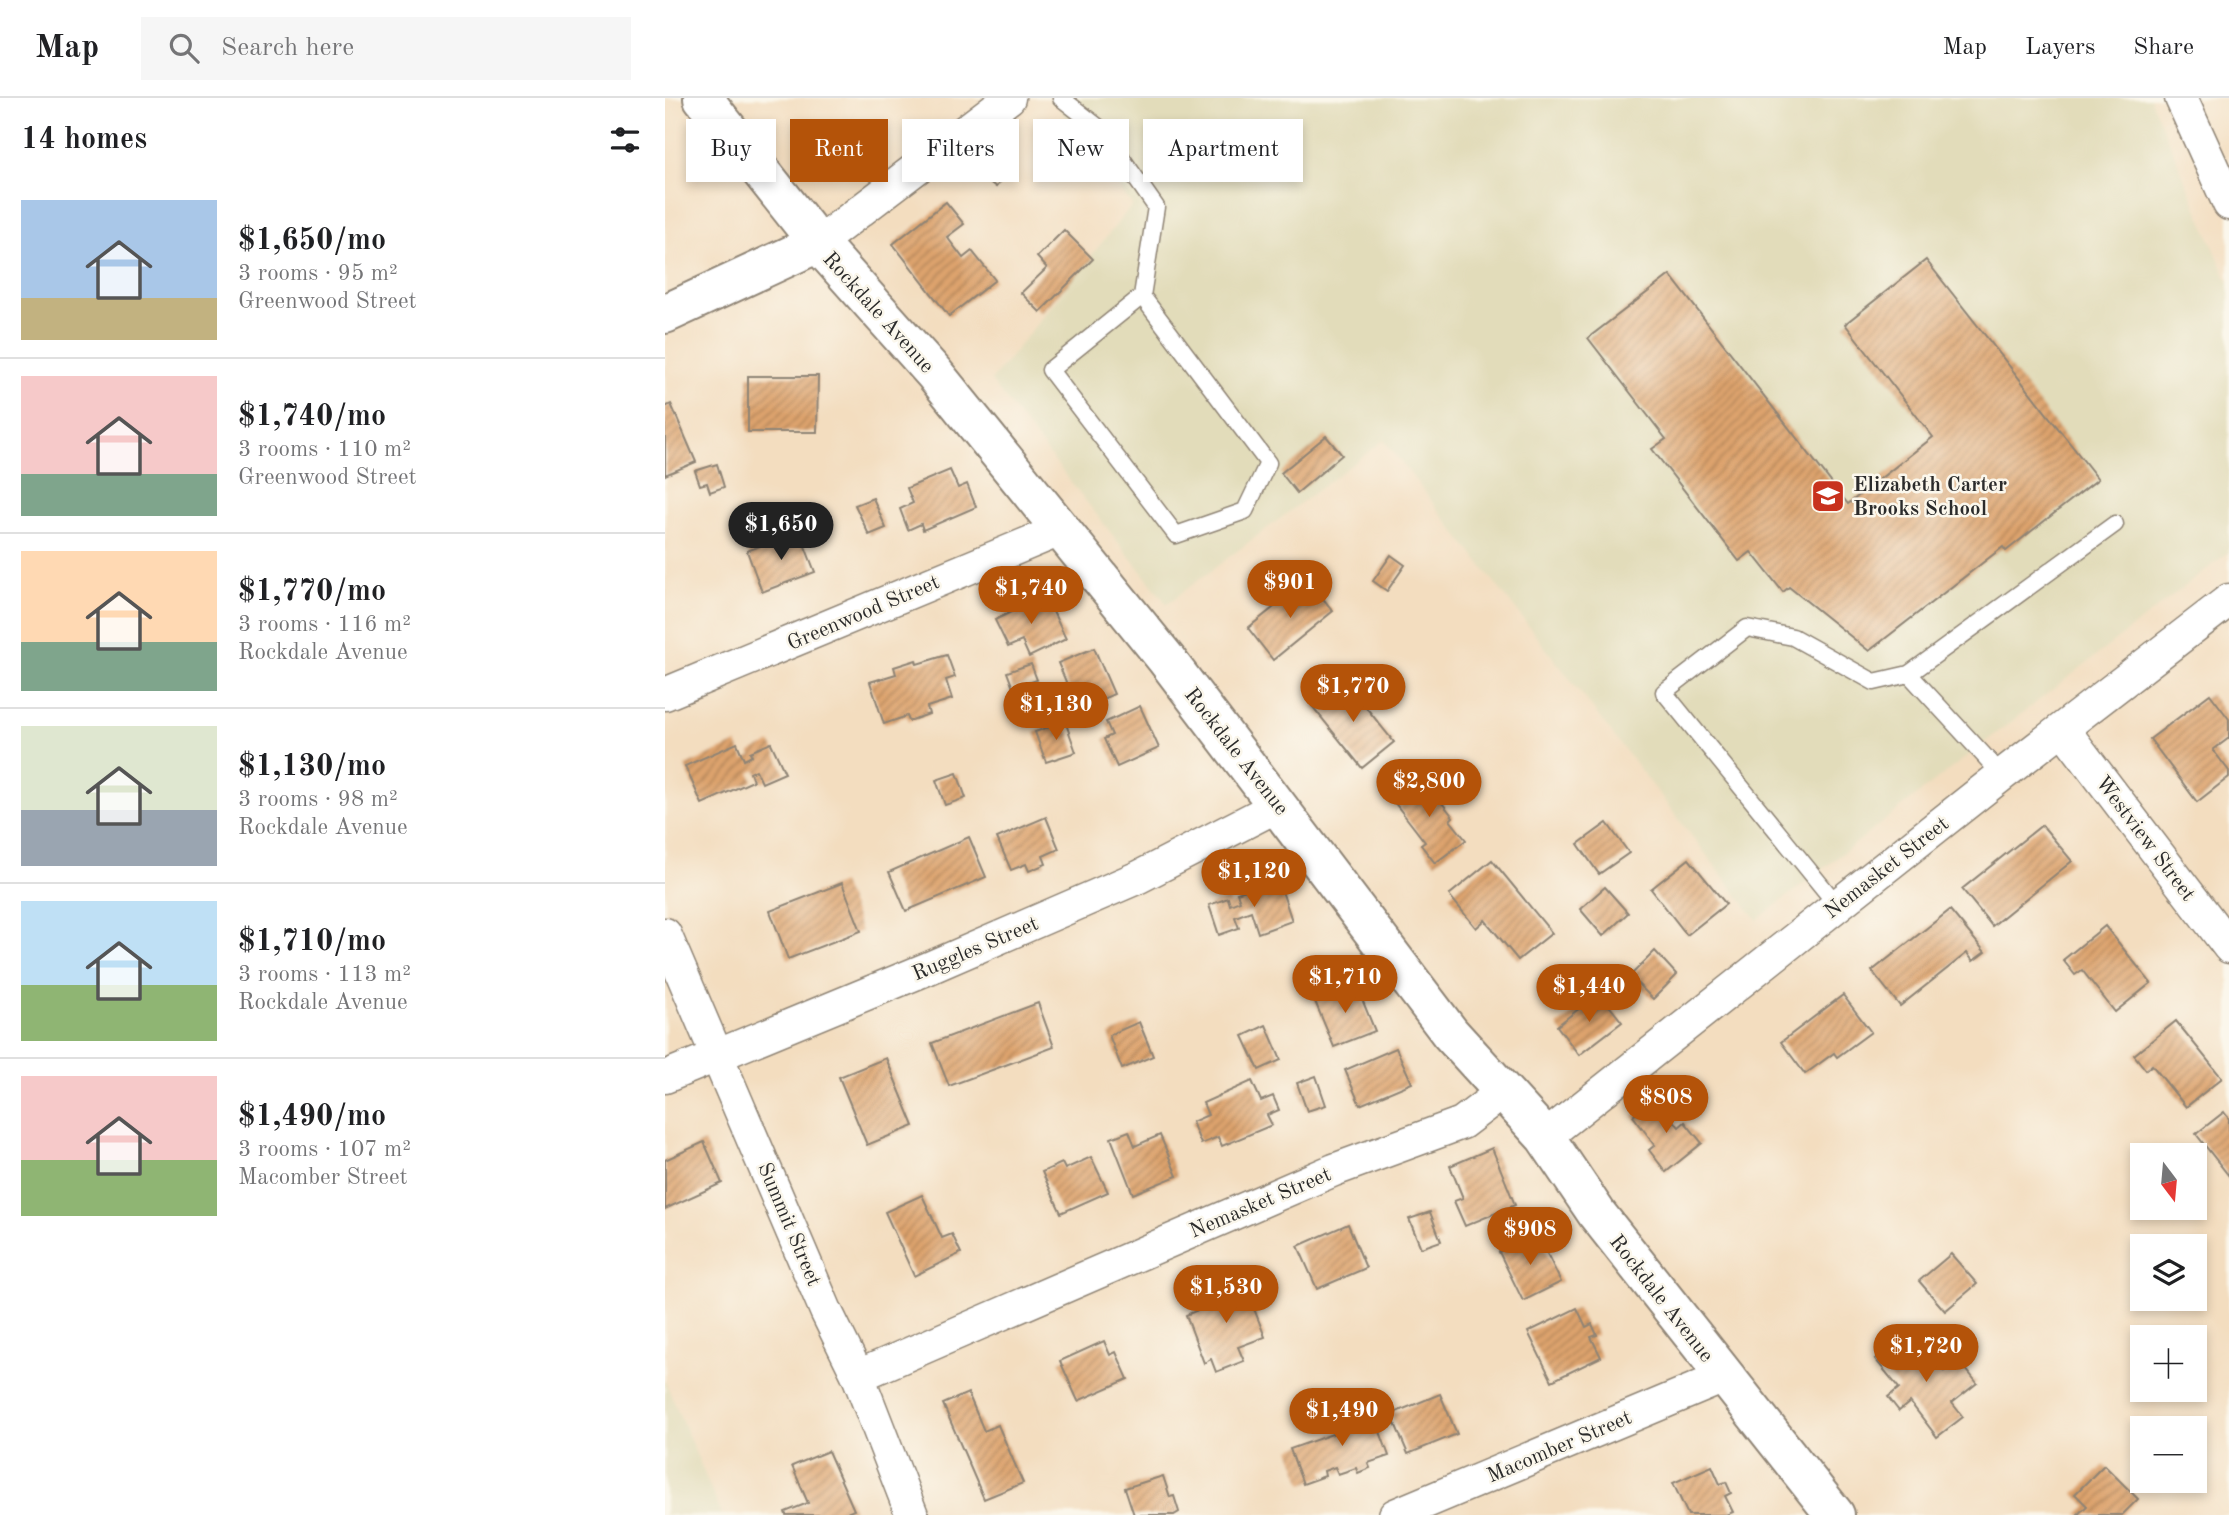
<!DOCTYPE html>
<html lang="en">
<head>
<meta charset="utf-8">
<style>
	body { margin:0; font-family:"Old Standard TT",serif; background:#f6f6f6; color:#202124; height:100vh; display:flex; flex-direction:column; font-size:26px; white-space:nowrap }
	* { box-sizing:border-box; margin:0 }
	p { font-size:23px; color:#757577 }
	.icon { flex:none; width:38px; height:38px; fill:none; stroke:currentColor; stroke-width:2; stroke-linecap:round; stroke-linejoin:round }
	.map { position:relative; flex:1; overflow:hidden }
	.panel { display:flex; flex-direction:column; background:#fff; width:665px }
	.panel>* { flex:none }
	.hud { position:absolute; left:21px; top:21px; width:665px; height:63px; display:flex; gap:14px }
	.needle { width:46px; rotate:164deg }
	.fabs { position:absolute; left:1465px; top:1045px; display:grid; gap:14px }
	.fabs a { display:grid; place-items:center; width:77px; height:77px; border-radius:0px; background:#fff; box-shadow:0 4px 10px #0003; font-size:35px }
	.price { position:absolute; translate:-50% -60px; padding:0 16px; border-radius:24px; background:#b45309; color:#fff; font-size:23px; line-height:46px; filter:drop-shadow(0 2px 4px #0008) }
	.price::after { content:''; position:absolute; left:50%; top:42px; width:21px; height:16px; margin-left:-10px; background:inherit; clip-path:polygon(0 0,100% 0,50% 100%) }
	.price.active { background:#222; color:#fff }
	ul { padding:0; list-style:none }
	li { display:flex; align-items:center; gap:21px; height:175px; padding:0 21px }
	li+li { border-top:2px solid #e0e0e0 }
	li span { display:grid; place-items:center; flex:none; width:196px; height:140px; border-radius:0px; color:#555 }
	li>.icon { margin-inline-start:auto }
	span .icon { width:84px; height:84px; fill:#fffc; stroke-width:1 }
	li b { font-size:30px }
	h2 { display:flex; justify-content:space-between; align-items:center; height:84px; padding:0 21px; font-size:30px }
	.pill { padding:0 24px; border-radius:0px; background:#fff; box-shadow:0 4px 10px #0003; font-size:24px; line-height:63px }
	.pill.active { background:#b45309; color:#fff }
	header { display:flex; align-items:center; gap:42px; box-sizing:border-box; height:98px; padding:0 35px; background:#fff; border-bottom:2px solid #e0e0e0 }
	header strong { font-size:33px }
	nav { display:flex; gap:38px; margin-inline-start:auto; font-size:24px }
	.search { width:490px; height:63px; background:#f6f6f6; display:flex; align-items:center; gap:18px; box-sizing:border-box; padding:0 24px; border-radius:0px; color:#757577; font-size:26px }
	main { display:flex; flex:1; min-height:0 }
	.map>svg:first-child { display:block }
	.built { fill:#e2dcba }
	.building { fill:url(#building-hatch) }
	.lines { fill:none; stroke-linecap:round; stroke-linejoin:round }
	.service-casing { stroke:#8f8475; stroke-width:19 }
	.minor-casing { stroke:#8f8475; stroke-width:35 }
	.secondary-casing { stroke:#8f8475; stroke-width:42 }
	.service { stroke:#fff; stroke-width:16 }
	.minor { stroke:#fff; stroke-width:32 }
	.secondary { stroke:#fff; stroke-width:38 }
	.labels { text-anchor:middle; stroke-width:5; stroke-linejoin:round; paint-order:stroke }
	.street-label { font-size:21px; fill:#2b2b2b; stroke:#fbf7ec }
	.poi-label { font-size:21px; font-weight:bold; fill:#2b2b2b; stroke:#fbf7ec; text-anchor:start }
</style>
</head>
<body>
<header>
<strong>Map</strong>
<div class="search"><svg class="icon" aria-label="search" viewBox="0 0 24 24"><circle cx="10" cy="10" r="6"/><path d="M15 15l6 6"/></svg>Search here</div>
<nav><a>Map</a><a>Layers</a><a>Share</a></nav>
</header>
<main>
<section class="panel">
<h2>14 homes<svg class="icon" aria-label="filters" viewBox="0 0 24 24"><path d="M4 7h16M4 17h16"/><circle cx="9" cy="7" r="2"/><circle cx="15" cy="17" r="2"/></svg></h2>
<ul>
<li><span style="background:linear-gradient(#a9c7e8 70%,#c2b280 0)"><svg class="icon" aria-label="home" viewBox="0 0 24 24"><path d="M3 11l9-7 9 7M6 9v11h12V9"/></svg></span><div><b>$1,650/mo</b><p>3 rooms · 95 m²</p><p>Greenwood Street</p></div></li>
<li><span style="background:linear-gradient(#f6c9c9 70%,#7fa58c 0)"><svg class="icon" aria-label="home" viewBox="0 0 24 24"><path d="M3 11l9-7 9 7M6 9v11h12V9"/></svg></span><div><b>$1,740/mo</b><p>3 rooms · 110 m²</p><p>Greenwood Street</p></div></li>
<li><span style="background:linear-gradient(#ffd9b3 65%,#7fa58c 0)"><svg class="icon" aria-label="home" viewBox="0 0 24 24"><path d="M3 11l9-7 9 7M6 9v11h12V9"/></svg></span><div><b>$1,770/mo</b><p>3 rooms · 116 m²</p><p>Rockdale Avenue</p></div></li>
<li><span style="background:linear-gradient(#dfe7d0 60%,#9aa5b1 0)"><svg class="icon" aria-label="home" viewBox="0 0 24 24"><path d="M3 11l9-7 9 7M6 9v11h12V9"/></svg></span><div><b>$1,130/mo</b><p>3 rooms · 98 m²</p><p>Rockdale Avenue</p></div></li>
<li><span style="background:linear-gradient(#bfe0f5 60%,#8fb573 0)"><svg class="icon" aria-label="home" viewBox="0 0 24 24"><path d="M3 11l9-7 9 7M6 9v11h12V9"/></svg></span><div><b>$1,710/mo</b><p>3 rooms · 113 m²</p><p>Rockdale Avenue</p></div></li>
<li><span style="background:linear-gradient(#f6c9c9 60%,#8fb573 0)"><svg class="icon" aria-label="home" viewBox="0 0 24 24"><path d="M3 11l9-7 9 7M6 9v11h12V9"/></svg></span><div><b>$1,490/mo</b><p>3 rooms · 107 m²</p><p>Macomber Street</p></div></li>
</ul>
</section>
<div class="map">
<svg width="1564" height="1417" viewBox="0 0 1564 1417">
	<defs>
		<pattern id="building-hatch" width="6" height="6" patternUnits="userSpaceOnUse" patternTransform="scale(1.75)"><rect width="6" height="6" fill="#dda36d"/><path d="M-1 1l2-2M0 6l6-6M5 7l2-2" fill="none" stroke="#b3855a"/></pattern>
	</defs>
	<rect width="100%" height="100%" fill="#fbf7ec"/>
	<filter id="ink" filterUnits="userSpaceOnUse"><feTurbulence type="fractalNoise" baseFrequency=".0143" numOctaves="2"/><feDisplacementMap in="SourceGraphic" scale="14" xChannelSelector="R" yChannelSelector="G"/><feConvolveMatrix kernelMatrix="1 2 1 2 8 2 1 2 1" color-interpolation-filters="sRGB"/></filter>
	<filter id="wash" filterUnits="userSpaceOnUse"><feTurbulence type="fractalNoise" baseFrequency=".00686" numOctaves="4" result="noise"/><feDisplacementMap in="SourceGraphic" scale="28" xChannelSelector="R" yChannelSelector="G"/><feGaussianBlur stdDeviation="1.57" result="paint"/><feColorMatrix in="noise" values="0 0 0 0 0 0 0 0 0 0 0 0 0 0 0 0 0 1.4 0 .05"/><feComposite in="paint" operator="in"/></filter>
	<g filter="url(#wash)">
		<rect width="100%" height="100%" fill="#f3ddbf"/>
		<g class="built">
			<path d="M408,0H1485L1564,185V454L1092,822L719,342L502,506L326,283L467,107L394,10Z"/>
			<path d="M0,1283L57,1417H0Z"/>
		</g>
		<g id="blocks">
			<g class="building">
				<path d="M326,61L343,74L331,89L314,76Z"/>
				<path d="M281,104L299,126L282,139L298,160L307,153L330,182L284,218L228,146Z"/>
				<path d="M399,132L428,161L375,214L356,195L382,170L372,159Z"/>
				<path d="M1261,162L1433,381L1341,453L1338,449L1204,553L1124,489L1118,494L1086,454L1074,463L987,351L1001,341L923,240L1005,177L1183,406L1268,339L1180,226Z"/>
				<path d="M83,278H153L152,334H83Z"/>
				<path d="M6,306L31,364L0,377V309Z"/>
				<path d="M661,338L677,357L632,395L616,375Z"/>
				<path d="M52,366L59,389L45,394L42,385L35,387L30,373Z"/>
				<path d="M285,372L293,390L302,386L311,409L258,432L256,426L243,432L235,411L248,405L242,390Z"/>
				<path d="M208,400L221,430L204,437L190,407Z"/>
				<path d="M134,433L150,474L97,494L82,453Z"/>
				<path d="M726,457L740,467L722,493L708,483Z"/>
				<path d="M643,482L668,513L608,562L583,530Z"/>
				<path d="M381,499L401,541L364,559L357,543L343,549L330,522L346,514L343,507L356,500L360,509Z"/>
				<path d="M429,550L449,596L413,612L393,565Z"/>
				<path d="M282,557L290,579L281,582L287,601L262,609L264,616L244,623L242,618L219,626L205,584L231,576L229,569L251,562L252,566Z"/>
				<path d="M366,566L372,582L348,590L342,574Z"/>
				<path d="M679,582L729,644L697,670L647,608Z"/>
				<path d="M1545,596L1564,621V640L1548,652L1564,673V679L1532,704L1485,641Z"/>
				<path d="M475,608L494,650L452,669L439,641L447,637L441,624Z"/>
				<path d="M400,623L411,654L381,664L370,634Z"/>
				<path d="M72,645L79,662L87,658L85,654L106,645L120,675L97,685L91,672L85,675L88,683L37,706L20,668Z"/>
				<path d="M292,675L301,700L280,707L271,682Z"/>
				<path d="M755,677L788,719L785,722L801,742L770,765L756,747L760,744L726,700Z"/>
				<path d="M381,719L394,751L378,758L381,766L364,773L361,766L346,772L332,740Z"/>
				<path d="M942,725L964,755L934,776L913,746Z"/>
				<path d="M1377,727L1407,763L1327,828L1297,791Z"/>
				<path d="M304,739L321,779L241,813L224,774Z"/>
				<path d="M1024,761L1061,806L1022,837L986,791Z"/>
				<path d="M827,762L887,835L853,862L820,822L811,830L784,797Z"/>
				<path d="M613,781L627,823L593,835L586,813L570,819L574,830L554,837L544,807L563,800L565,807L575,803L572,795Z"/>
				<path d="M177,785L196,833L123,861L105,813Z"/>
				<path d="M940,789L963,815L938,838L915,811Z"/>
				<path d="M1285,812L1320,854L1308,863L1302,855L1235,908L1207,873Z"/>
				<path d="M1440,828L1486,885L1450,914L1417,872L1410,877L1398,862Z"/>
				<path d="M990,853L1012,877L988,901L965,878Z"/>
				<path d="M690,884L710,933L669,949L649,901Z"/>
				<path d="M934,895L957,924L914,957L892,928Z"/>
				<path d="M1178,897L1206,934L1172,959L1169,955L1140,976L1116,944Z"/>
				<path d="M373,905L389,949L284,988L267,945Z"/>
				<path d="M1511,923L1557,980L1521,1009L1487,967L1481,972L1469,957Z"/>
				<path d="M474,924L488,958L457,971L444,937Z"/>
				<path d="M601,927L616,962L594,972L578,938Z"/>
				<path d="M731,950L747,985L695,1007L680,972Z"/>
				<path d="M221,960L249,1028L202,1047L174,979Z"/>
				<path d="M651,978L661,1007L642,1013L632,985Z"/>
				<path d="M587,983L596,1003L608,998L614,1012L602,1017L607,1027L557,1048L553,1039L536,1046L527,1024L543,1017L538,1005Z"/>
				<path d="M991,1000L1014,1029L1020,1024L1037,1045L1001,1074L984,1052L990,1047L968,1018Z"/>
				<path d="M1559,1014L1564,1021V1078L1531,1036Z"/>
				<path d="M464,1033L470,1048L495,1037L512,1078L468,1096L446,1040Z"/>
				<path d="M39,1044L57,1085L0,1111V1062Z"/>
				<path d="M827,1050L850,1107L800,1128L789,1103L798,1100L785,1068Z"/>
				<path d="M426,1059L443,1094L396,1115L377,1074L397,1065L400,1071Z"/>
				<path d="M257,1097L277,1140L287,1136L296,1155L249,1178L220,1114Z"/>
				<path d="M765,1114L776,1143L756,1150L744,1121Z"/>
				<path d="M683,1126L701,1170L652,1191L633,1148Z"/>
				<path d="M872,1135L896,1184L858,1203L834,1154Z"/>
				<path d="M1286,1156L1312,1186L1280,1213L1254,1183Z"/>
				<path d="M577,1180L600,1239L573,1249L579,1263L551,1274L546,1261L539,1265L521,1217L545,1207L540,1194Z"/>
				<path d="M912,1210L921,1229L927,1226L932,1237L926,1239L936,1259L887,1283L863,1234Z"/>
				<path d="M1240,1237L1252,1253L1260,1246L1279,1273L1293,1261L1312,1285L1287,1305L1298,1319L1272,1339L1245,1304L1234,1313L1223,1299L1234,1290L1210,1261Z"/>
				<path d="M439,1243L445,1257L451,1254L463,1281L413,1303L395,1263Z"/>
				<path d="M303,1295L319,1333L333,1327L358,1385L319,1401L278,1306Z"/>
				<path d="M775,1296L792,1336L743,1356L726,1316Z"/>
				<path d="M695,1310L700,1323L710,1320L724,1358L703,1365L705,1370L693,1375L691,1370L673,1376L670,1369L659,1373L660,1378L638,1386L625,1351L676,1333L670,1319Z"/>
				<path d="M163,1353L189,1412L177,1417H121L120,1414L143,1405L127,1368Z"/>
				<path d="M1439,1367L1473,1401L1457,1417H1412L1422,1408L1410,1396Z"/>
				<path d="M1047,1368L1055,1386L1061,1384L1066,1395L1060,1398L1068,1414L1061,1417H1023L1008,1385Z"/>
				<path d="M498,1378L505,1399L509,1398L514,1414L509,1417H469L460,1390Z"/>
			</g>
		</g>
	</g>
	<g filter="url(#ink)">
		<use href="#blocks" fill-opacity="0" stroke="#8f8475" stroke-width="2"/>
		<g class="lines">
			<g class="service-casing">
				<g id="service">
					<path d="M396,0L437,32L491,109L477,198L385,272L511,437L580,413L603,365L477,198"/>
					<path d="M1244,576L1337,677"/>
					<path d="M1172,807L999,594L1082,530L1128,539L1209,584L1244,576L1450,426"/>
				</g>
			</g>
			<g class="minor-casing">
				<g id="minor">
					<path d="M1516,0L1564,106"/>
					<path d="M153,145L344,0"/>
					<path d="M0,596L395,432"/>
					<path d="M1398,631L1564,849"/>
					<path d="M0,836L161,1213L193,1278L247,1417"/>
					<path d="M0,979L264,870L474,779L614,707"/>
					<path d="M880,1039L1337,677L1564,502"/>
					<path d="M193,1278L669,1072L797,1025L839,993"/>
					<path d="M730,1417L1059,1279"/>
				</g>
			</g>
			<g class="secondary-casing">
				<g id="secondary">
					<path d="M38,0L153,145L269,275L501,561L785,935L880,1039L932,1116L1170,1417"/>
					<path d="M0,216L153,145"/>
				</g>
			</g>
			<use href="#service" class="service"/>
			<use href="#minor" class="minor"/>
			<use href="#secondary" class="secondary"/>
		</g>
	</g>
	<defs>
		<g id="school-square" transform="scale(1.75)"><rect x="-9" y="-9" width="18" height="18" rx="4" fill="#c8321e" stroke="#fbf7ec"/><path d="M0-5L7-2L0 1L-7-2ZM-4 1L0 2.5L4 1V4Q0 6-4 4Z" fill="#fff"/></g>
	</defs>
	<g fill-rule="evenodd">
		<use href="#school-square" x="1163" y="398"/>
	</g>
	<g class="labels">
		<g class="street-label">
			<text transform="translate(214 214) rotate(48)" y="7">Rockdale Avenue</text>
			<text transform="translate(198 514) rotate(-23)" y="7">Greenwood Street</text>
			<text transform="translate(572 653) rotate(52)" y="7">Rockdale Avenue</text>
			<text transform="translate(1481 740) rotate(53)" y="7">Westview Street</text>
			<text transform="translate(1221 769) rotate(-38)" y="7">Nemasket Street</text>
			<text transform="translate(310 850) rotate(-23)" y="7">Ruggles Street</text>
			<text transform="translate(595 1104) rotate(-23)" y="7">Nemasket Street</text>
			<text transform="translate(125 1126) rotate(67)" y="7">Summit Street</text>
			<text transform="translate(997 1200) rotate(52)" y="7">Rockdale Avenue</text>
			<text transform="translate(894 1348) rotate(-23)" y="7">Macomber Street</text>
		</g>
		<g class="poi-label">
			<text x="1188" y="393">Elizabeth Carter<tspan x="1188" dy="24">Brooks School</tspan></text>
		</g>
	</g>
</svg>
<div class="fabs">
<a><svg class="needle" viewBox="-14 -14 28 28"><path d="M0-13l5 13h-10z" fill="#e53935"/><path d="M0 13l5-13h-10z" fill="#757577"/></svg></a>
<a><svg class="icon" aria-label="layers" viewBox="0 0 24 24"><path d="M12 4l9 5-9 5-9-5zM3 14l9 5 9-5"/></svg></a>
<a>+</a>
<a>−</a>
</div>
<b class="price active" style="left:116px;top:464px">$1,650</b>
<b class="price" style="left:625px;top:522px">$901</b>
<b class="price" style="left:366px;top:528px">$1,740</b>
<b class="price" style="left:688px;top:626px">$1,770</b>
<b class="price" style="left:391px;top:644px">$1,130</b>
<b class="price" style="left:764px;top:721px">$2,800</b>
<b class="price" style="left:589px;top:811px">$1,120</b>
<b class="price" style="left:680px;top:917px">$1,710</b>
<b class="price" style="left:924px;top:926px">$1,440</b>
<b class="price" style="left:1001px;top:1037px">$808</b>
<b class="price" style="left:865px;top:1169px">$908</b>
<b class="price" style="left:561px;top:1227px">$1,530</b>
<b class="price" style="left:1261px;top:1286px">$1,720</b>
<b class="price" style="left:677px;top:1350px">$1,490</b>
<div class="hud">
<a class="pill">Buy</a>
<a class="pill active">Rent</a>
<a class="pill">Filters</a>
<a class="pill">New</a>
<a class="pill">Apartment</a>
</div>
</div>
</main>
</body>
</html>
